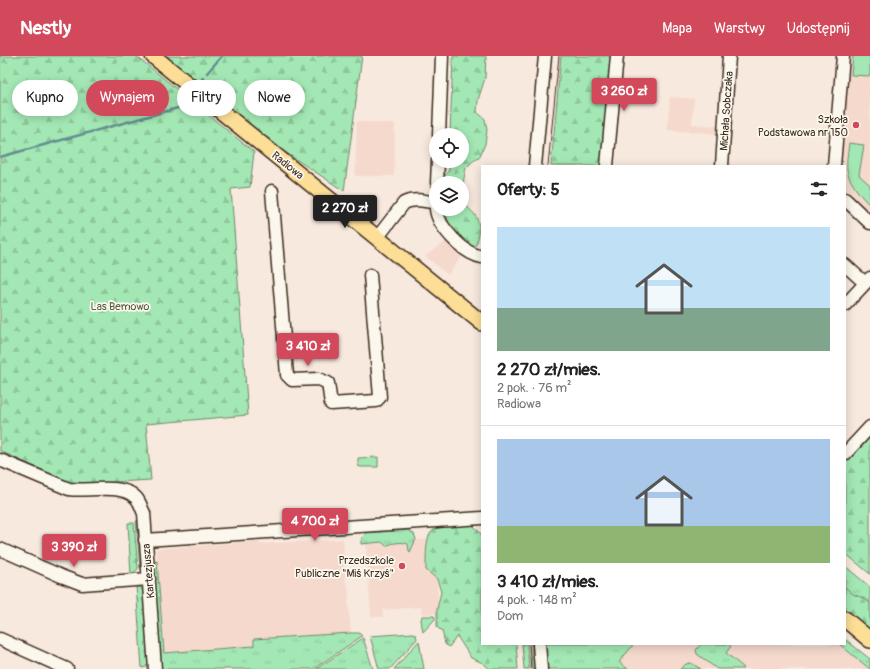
<!DOCTYPE html>
<html lang="pl">
<head>
<meta charset="utf-8">
<style>
	body { margin:0; font-family:Pangolin,sans-serif; background:#f2f2f2; color:#222; height:100vh; display:flex; flex-direction:column; font-size:15px; white-space:nowrap }
	* { box-sizing:border-box; margin:0 }
	p { font-size:13px; color:#767676 }
	.icon { flex:none; width:22px; height:22px; fill:none; stroke:currentColor; stroke-width:2; stroke-linecap:round; stroke-linejoin:round }
	.map { position:relative; flex:1; overflow:hidden }
	.sheet { position:absolute; left:481px; top:109px; width:365px; height:480px; display:flex; flex-direction:column; background:#fff; border-radius:0px; box-shadow:0 2px 10px #0003 }
	.sheet>* { flex:none }
	.hud { position:absolute; left:12px; top:24px; width:380px; height:36px; display:flex; gap:8px }
	.controls { position:absolute; left:429px; top:72px; display:grid; gap:8px }
	.controls a { display:grid; place-items:center; width:40px; height:40px; border-radius:50%; background:#fff; box-shadow:0 2px 10px #0003; font-size:20px }
	.price { position:absolute; translate:-50% -34px; padding:0 9px; border-radius:4px; background:#d1495b; color:#fff; font-size:13px; line-height:26px; filter:drop-shadow(0 1px 2px #0008) }
	.price::after { content:''; position:absolute; left:50%; top:24px; width:12px; height:9px; margin-left:-6px; background:inherit; clip-path:polygon(0 0,100% 0,50% 100%) }
	.price.current { background:#222; color:#fff }
	ul { padding:0; list-style:none }
	li { display:grid; align-content:center; gap:8px; height:212px; padding:0 16px }
	li+li { border-top:1px solid #e0e0e0 }
	li span { display:grid; place-items:center; height:124px; border-radius:0px; color:#555 }
	li>.icon { margin-inline-start:auto }
	span .icon { width:72px; height:72px; fill:#fffc; stroke-width:1 }
	li b { font-size:17px }
	h2 { display:flex; justify-content:space-between; align-items:center; height:48px; padding:0 16px; font-size:17px }
	.tag { padding:0 14px; border-radius:18px; background:#fff; box-shadow:0 2px 10px #0003; font-size:14px; line-height:36px }
	.tag.current { background:#d1495b; color:#fff }
	header { display:flex; align-items:center; gap:24px; box-sizing:border-box; height:56px; padding:0 20px; background:#d1495b; color:#fff }
	header strong { font-size:19px }
	nav { display:flex; gap:22px; margin-inline-start:auto; font-size:14px }
	.map>svg:first-child { display:block }
	.built { fill:#f5d9cd }
	.grass { fill:url(#grass-tufts); stroke:#6f8969 }
	.forest { fill:url(#forest-firs); stroke:#6f8969 }
	.park { fill:#a3e8b4; stroke:#6f8969 }
	.lines { fill:none; stroke-linecap:round; stroke-linejoin:round }
	.stream { stroke:#648d91; stroke-width:2.5 }
	.minor-casing { stroke:#3b2a1e; stroke-width:15 }
	.major-casing { stroke:#3b2a1e; stroke-width:18 }
	.minor { stroke:#fbf7ec; stroke-width:12 }
	.major { stroke:#fdde96; stroke-width:15 }
	.tram { stroke:#3b2a1e; stroke-width:1 }
	.poi-dot { fill:#d1495b; stroke:#fbf7ec; stroke-width:1.5 }
	.labels { text-anchor:middle; stroke-width:3.5; stroke-linejoin:round; paint-order:stroke }
	.street-label { font-size:11px; fill:#3b2a1e; stroke:#fbf7ec }
	.poi-label { font-size:11px; fill:#3b2a1e; stroke:#fbf7ec; text-anchor:end }
	.park-label { font-size:11px; fill:#555a44; stroke:#fbf7ec }
</style>
</head>
<body>
<header>
<strong>Nestly</strong>
<nav><a>Mapa</a><a>Warstwy</a><a>Udostępnij</a></nav>
</header>
<div class="map">
<svg width="870" height="613" viewBox="0 0 870 613">
	<defs>
		<pattern id="grass-tufts" width="24" height="20" patternUnits="userSpaceOnUse"><rect width="24" height="20" fill="#a3e8b4"/><path d="M3 7l-1-3M5 7V3M7 7l1-3M15 17l-1-3M17 17v-4M19 17l1-3" fill="none" stroke="#8dc79a"/></pattern>
		<pattern id="forest-firs" width="22" height="20" patternUnits="userSpaceOnUse"><rect width="22" height="20" fill="#a3e8b4"/><path d="M5 1l3.5 6h-7zM16 11l3.5 6h-7z" fill="#8dc79a"/></pattern>
	</defs>
	<rect width="100%" height="100%" fill="#f8e9de"/>
	<filter id="ink" filterUnits="userSpaceOnUse"><feTurbulence type="fractalNoise" baseFrequency=".025" numOctaves="2"/><feDisplacementMap in="SourceGraphic" scale="8" xChannelSelector="R" yChannelSelector="G"/><feConvolveMatrix kernelMatrix="1 2 1 2 8 2 1 2 1" color-interpolation-filters="sRGB"/></filter>
	<g filter="url(#ink)">
		<g class="built">
			<path d="M848,0H870V161L851,144L845,133V110H839Z"/>
			<path d="M670,41L694,43L692,68L719,70L718,78L667,74Z"/>
			<path d="M357,65L395,68L394,120H355Z"/>
			<path d="M449,183L463,199L448,219L425,200Z"/>
			<path d="M343,483L346,528L348,529L349,544L348,546L351,577L254,583V590L164,597L156,493L259,485V488Z"/>
			<path d="M434,483L439,557L422,558L421,551L383,554V561H371L366,487Z"/>
			<path d="M527,588H531L532,613H529Z"/>
			<path d="M560,588H839L869,613H562Z"/>
		</g>
		<g class="grass">
			<path d="M408,474L414,478L416,483L410,496L409,495L408,488C403,485 391,487 386,490L382,486L361,488V484L366,477Z"/>
			<path d="M157,505L164,597L254,590V583L351,577H359L362,580L313,613H159L154,506Z"/>
			<path d="M845,510L870,531V577L845,557Z"/>
			<path d="M422,560H434L435,563L423,576L421,564Z"/>
			<path d="M413,577L416,579L417,583L390,613H379L370,580Z"/>
			<path d="M363,582L373,613H316Z"/>
			<path d="M845,583L870,603V613L839,588H845Z"/>
			<path d="M419,585L424,613H394Z"/>
			<path d="M522,588H527L529,613H524Z"/>
			<path d="M531,588H533L535,613H532Z"/>
			<path d="M545,588H634L619,606L628,613H546Z"/>
			<path d="M701,588H728L731,590L726,597L744,612L743,613H717L697,598L696,594Z"/>
			<path d="M691,607L701,613H680L686,608Z"/>
		</g>
		<g class="forest">
			<path d="M0,0H136L254,96L250,131L231,133L248,359L146,368L151,424L82,428L71,427L0,395Z"/>
			<path d="M166,0H362L344,135L279,92Z"/>
			<path d="M453,0H486L485,22L478,44L477,56L485,63L487,74L485,88L479,102L473,105L466,112C464,121 462,132 463,141C464,151 470,152 475,159C481,167 480,182 475,190H472L457,181L451,175L447,161L443,153H462V127H439L449,114V105H462V79H450Z"/>
			<path d="M561,0H612L603,110H551Z"/>
			<path d="M870,377V518L845,497V405Z"/>
			<path d="M136,465H140L143,512H140Z"/>
			<path d="M128,467H134L138,513L131,519Z"/>
			<path d="M473,469L481,478L482,477V588H516L518,613H490L483,607L471,602L457,580L449,591L445,588L442,574L439,573L437,571V553L441,536L437,523L426,514C426,466 429,472 473,469Z"/>
			<path d="M136,530L140,531L143,535L149,606L146,611L142,612Z"/>
			<path d="M845,531L853,538L863,542L870,547V577L845,557Z"/>
		</g>
		<g class="park">
			<path d="M853,0H870V20L851,19Z"/>
			<path d="M849,87L864,89L859,119L870,129V149C862,142 851,128 848,118C845,108 848,97 849,87Z"/>
			<path d="M378,401V411H361L358,410V402Z"/>
		</g>
		<g class="lines">
			<g class="stream">
				<path d="M207,17L222,0"/>
				<path d="M199,27L203,22"/>
				<path d="M0,101L178,52L188,39"/>
			</g>
			<g class="minor-casing">
				<g id="minor">
					<path d="M439,79L442,0"/>
					<path d="M535,110L545,0"/>
					<path d="M607,110L617,0"/>
					<path d="M722,110L729,0"/>
					<path d="M834,110L843,0"/>
					<path d="M437,127L438,105"/>
					<path d="M272,135L287,319L292,324L319,323L328,327L331,348L376,345L380,341L370,219"/>
					<path d="M845,143L870,167"/>
					<path d="M436,153C438,171 464,198 482,201"/>
					<path d="M377,182L404,147C414,142 426,145 436,147"/>
					<path d="M845,209L865,227"/>
					<path d="M845,249L870,222"/>
					<path d="M845,398L870,371"/>
					<path d="M0,404L69,433C89,436 128,425 139,446C141,449 142,454 144,457L155,613"/>
					<path d="M145,484L482,462"/>
					<path d="M0,493L61,520L82,528L149,523"/>
					<path d="M0,583L67,613"/>
					<path d="M539,588L541,613"/>
				</g>
			</g>
			<g class="major-casing">
				<g id="major">
					<path d="M153,0L482,267"/>
					<path d="M845,563L870,584"/>
				</g>
			</g>
			<use href="#minor" class="minor"/>
			<use href="#major" class="major"/>
			<g class="tram">
				<path d="M548,110L559,0"/>
				<path d="M529,588L531,613"/>
			</g>
		</g>
	</g>
	<g class="poi-dot">
		<circle cx="856" cy="69" r="4"/>
		<circle cx="402" cy="510" r="4"/>
	</g>
	<g class="labels">
		<g class="street-label">
			<text transform="translate(726 55) rotate(-86)" y="4">Michała Sobczaka</text>
			<text transform="translate(288 109) rotate(39)" y="4">Radiowa</text>
			<text transform="translate(148 515) rotate(-95)" y="4">Kartezjusza</text>
		</g>
		<g class="poi-label">
			<text x="848" y="67">Szkoła<tspan x="848" dy="13">Podstawowa nr 150</tspan></text>
			<text x="394" y="508">Przedszkole<tspan x="394" dy="13">Publiczne "Miś Krzyś"</tspan></text>
		</g>
		<g class="park-label">
			<text x="120" y="254">Las Bemowo</text>
		</g>
	</g>
</svg>
<div class="controls">
<a><svg class="icon" aria-label="locate" viewBox="0 0 24 24"><circle cx="12" cy="12" r="6"/><path d="M12 2v4M12 18v4M2 12h4M18 12h4"/></svg></a>
<a><svg class="icon" aria-label="layers" viewBox="0 0 24 24"><path d="M12 4l9 5-9 5-9-5zM3 14l9 5 9-5"/></svg></a>
</div>
<b class="price" style="left:624px;top:56px">3 260 zł</b>
<b class="price current" style="left:345px;top:173px">2 270 zł</b>
<b class="price" style="left:308px;top:311px">3 410 zł</b>
<b class="price" style="left:315px;top:486px">4 700 zł</b>
<b class="price" style="left:74px;top:512px">3 390 zł</b>
<div class="hud">
<a class="tag">Kupno</a>
<a class="tag current">Wynajem</a>
<a class="tag">Filtry</a>
<a class="tag">Nowe</a>
</div>
<section class="sheet">
<h2>Oferty: 5<svg class="icon" aria-label="filters" viewBox="0 0 24 24"><path d="M4 7h16M4 17h16"/><circle cx="9" cy="7" r="2"/><circle cx="15" cy="17" r="2"/></svg></h2>
<ul>
<li><span style="background:linear-gradient(#bfe0f5 65%,#7fa58c 0)"><svg class="icon" aria-label="home" viewBox="0 0 24 24"><path d="M3 11l9-7 9 7M6 9v11h12V9"/></svg></span><div><b>2 270 zł/mies.</b><p>2 pok. · 76 m²</p><p>Radiowa</p></div></li>
<li><span style="background:linear-gradient(#a9c7e8 70%,#8fb573 0)"><svg class="icon" aria-label="home" viewBox="0 0 24 24"><path d="M3 11l9-7 9 7M6 9v11h12V9"/></svg></span><div><b>3 410 zł/mies.</b><p>4 pok. · 148 m²</p><p>Dom</p></div></li>
</ul>
</section>
</div>
</body>
</html>
